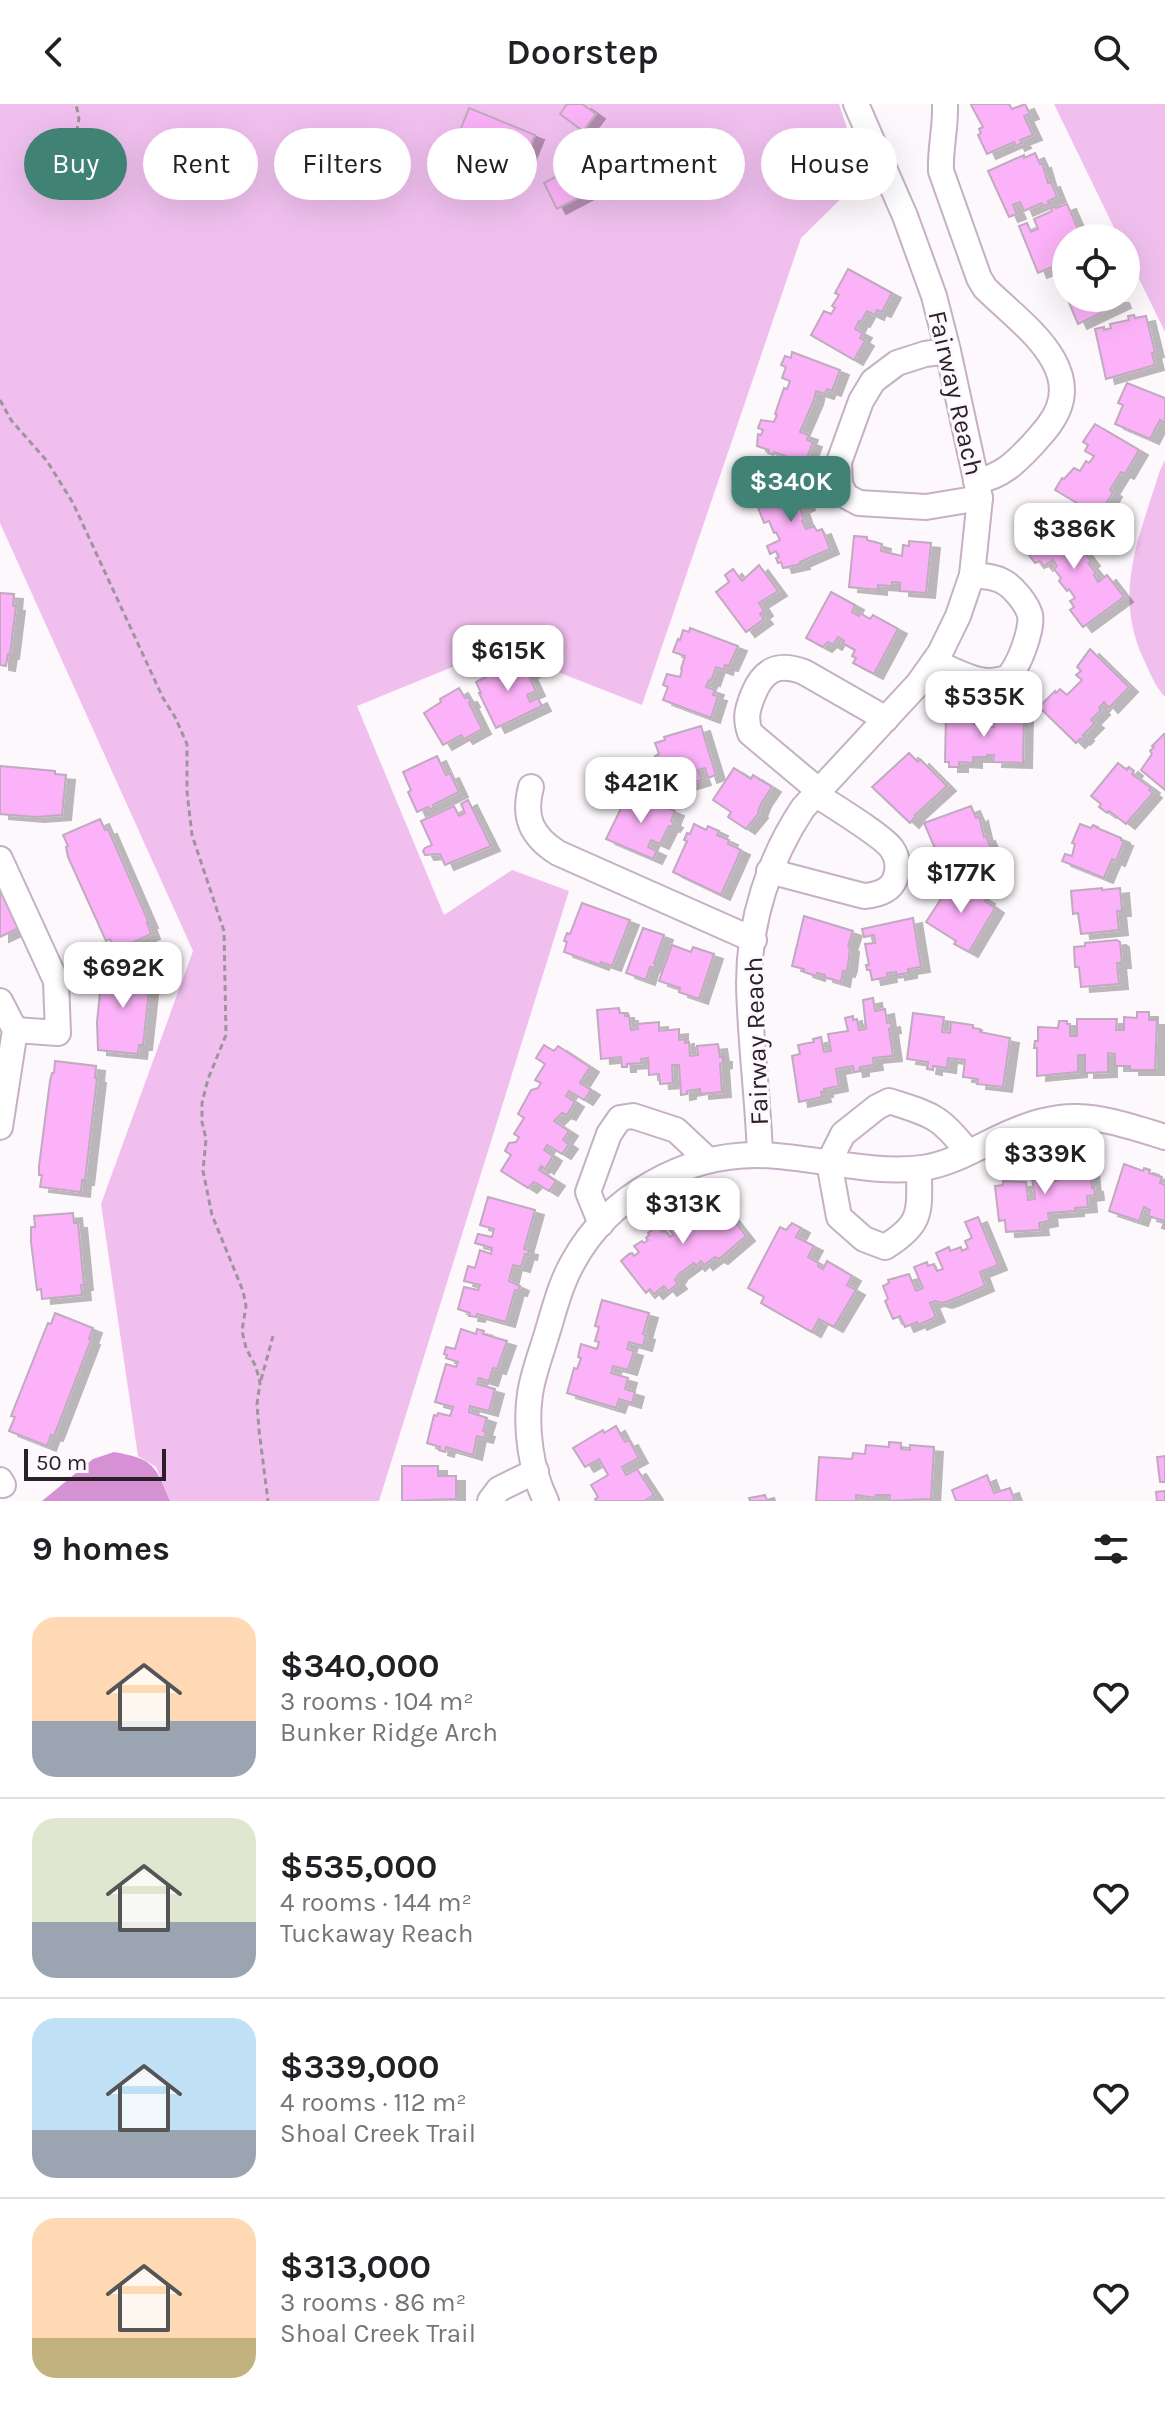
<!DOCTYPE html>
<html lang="en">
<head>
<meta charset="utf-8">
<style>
	body { margin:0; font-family:Karla,sans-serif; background:#f6f6f6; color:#202124; height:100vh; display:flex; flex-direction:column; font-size:30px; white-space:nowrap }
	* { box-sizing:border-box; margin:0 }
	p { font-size:26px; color:#757577 }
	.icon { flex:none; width:44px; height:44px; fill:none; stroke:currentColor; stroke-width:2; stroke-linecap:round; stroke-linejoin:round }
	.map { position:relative; height:1397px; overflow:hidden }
	.side { display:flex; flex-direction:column; background:#fff; flex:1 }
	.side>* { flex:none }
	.guide { position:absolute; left:24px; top:24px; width:1118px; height:72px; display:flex; gap:16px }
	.fabs { position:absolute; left:1052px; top:120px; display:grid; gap:16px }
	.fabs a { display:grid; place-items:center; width:88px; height:88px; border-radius:50%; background:#fff; box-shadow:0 8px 32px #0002; font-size:40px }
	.scale { position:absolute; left:24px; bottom:20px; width:142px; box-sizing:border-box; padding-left:8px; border:4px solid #292028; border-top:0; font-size:22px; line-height:28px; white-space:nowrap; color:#292028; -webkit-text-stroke:6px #fdf8fc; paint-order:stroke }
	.price { position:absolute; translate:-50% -68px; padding:0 18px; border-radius:16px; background:#fff; color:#222; font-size:26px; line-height:52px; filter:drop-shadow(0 2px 4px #0008) }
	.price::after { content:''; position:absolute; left:50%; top:48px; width:24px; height:18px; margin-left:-12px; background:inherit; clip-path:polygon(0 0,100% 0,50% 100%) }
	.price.on { background:#408274; color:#fff }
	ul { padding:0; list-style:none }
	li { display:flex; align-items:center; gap:24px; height:200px; padding:0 32px }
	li+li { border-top:2px solid #e0e0e0 }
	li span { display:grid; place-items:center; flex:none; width:224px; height:160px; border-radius:24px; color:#555 }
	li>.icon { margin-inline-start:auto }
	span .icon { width:96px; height:96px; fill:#fffc; stroke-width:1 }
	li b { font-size:34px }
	h2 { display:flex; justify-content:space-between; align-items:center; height:96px; padding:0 32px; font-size:34px }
	.tag { padding:0 28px; border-radius:36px; background:#fff; box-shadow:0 8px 32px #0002; font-size:28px; line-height:72px }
	.tag.on { background:#408274; color:#fff }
	header { display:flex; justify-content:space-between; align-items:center; height:104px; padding:0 32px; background:#fff; font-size:36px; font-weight:600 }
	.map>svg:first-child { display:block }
	.green { fill:#f0bfee }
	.water { fill:#d690d4 }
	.building { fill:#fbb2f8; stroke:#c0aabf; stroke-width:2; filter:url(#shadow) }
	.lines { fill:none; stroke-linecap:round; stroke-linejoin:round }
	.minor-casing { stroke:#c6b0c5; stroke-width:28 }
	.path { stroke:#9c959b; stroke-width:3; stroke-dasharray:6 4; stroke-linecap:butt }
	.minor { stroke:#fff; stroke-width:24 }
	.labels { text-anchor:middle; stroke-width:6; stroke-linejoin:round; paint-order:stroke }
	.street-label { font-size:26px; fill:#292028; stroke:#fdf8fc }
</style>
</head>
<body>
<header><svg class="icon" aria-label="back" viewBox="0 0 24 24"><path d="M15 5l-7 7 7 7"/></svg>Doorstep<svg class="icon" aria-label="search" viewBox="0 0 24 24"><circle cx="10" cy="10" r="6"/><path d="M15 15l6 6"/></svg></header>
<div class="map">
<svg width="1165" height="1397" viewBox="0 0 1165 1397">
	<defs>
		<filter id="shadow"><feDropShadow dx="9" dy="5" stdDeviation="0" flood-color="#0004"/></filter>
	</defs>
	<rect width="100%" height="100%" fill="#fdf8fc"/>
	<g class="green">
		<path d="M0,0H839L863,73L801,134L642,601L545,563L555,521L357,602L444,811L512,766L569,787L379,1397H170L156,1363L138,1352L101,1100L193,847L0,419Z"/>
		<path d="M1054,0H1165V228L1126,148V134H1119Z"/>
		<path d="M1165,356V593C1155,582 1150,569 1144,556C1112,489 1140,432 1160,366Z"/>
	</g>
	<path class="water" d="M114,1348C154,1355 155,1361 170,1397H42L93,1355Z"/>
	<g class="building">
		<path d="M567,0H582L596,10L583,27L560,10Z"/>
		<path d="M973,0H1009L1012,5L1025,0L1030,10L1024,12L1033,31L1020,36L1022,39L1016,42L1014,38L987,50L978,31L981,29L979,25L983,23L971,1Z"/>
		<path d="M469,4L535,31L524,58L458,32Z"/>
		<path d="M622,38L635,64L557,105L544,79Z"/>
		<path d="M1035,49L1040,60L1042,59L1048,79L1051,78L1057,93L1048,97L1049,100L1044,102L1042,99L1024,107L1020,98L1013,101L1017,110L1009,113L988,67L1024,51V54Z"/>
		<path d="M1067,100L1082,134H1066V157L1038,169L1019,122L1027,119L1031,128L1038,125L1034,115L1052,107L1051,104L1055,102L1056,104Z"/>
		<path d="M848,165L892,189L882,208L877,206L875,211L867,207L861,218L859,217L855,225L863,229L860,234L865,237L854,256L811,231L824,207L831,210L835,204L832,202L839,191L835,189Z"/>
		<path d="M1066,169V191L1059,172Z"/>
		<path d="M1067,194H1120L1122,199L1078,220Z"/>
		<path d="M1134,211L1135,214L1146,212L1155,248L1152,249L1155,261L1106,275L1095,225L1104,223V226L1111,224L1110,220L1129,216L1128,212Z"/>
		<path d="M792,248L840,266L832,287L827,285L825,290L816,287L814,296L800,328L809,331L807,336L813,338L805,359L774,348L773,351L768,349L769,346L757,342L758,330L761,331L763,326L758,324L761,316L774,318L777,311L775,310L784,284L787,285L790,277L782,274L786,263L781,261L785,252L791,254Z"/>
		<path d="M1127,279L1165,294V319L1160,316L1150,335L1115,320L1123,301L1118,299Z"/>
		<path d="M1095,320L1139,346L1125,370L1121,368L1110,386L1113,388L1099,412L1055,386L1062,374L1064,375L1074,364L1080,367L1086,357L1089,359L1094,352L1085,347L1088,341L1083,338Z"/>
		<path d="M801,374L809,394L804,396L806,401L800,404L804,416L802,417L806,425L814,422L817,427L822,425L830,445L800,458L801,460L783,464L781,458L778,459L776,454L779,453L776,447L770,450L767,442L780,436L776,428L774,429L769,417L764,419L754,393Z"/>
		<path d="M1070,412L1077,421L1073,424L1081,435L1075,440L1080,447L1082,445L1091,457L1088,459L1096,469L1094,471L1098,478L1107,471L1124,493L1083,523L1070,506L1074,503L1070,497L1075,494L1069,485L1067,487L1059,477L1061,474L1054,465L1057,462L1053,456L1044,462L1040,457L1035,459L1023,443L1064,413L1066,414Z"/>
		<path d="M854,432L867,433V436L882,440L881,447L902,452L903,441L909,442V437L931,439L926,489L900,487V479L892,478V482L878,481V486L849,483Z"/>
		<path d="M759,461L778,487L759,499L764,507L760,510L764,515L746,528L716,488L729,478L725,471L733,465L742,477Z"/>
		<path d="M831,488L855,501L852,508L859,512L860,509L870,515L873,511L898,525L874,570L853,559L856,554L852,552L855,546L842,539L844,537L838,533L833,541L828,538L823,543L806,534Z"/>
		<path d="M0,489L14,490L13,502H16L10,550H8L6,562L0,561Z"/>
		<path d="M690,524L738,542L729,562L725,561L724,566L716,563L711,577L709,576L706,583L715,586L713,591L718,592L711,614L663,596L668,583L663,581L667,570L680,573L682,566L681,565L685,552L673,548L678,535L680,536L683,526L689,528Z"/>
		<path d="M1090,545L1129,583L1109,604L1104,598L1099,604L1101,606L1091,616L1095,619L1083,631L1085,632L1081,636L1080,635L1076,639L1039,603L1055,587L1056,589L1060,585L1067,591L1082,576L1076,571L1081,567L1077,563Z"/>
		<path d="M520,554L525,564L528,562L531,568L528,570L536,587L527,591L530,598L538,594L542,602L496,624L479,589H481L476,578L488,572L487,570Z"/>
		<path d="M459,584L465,594L468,593L471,598L469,599L482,625L464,635L461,631L443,641L424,609L441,598L440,595Z"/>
		<path d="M1001,609H1024L1023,659L993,658L994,651H987V653H973V659L959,658V663H949V658H945L946,610H969V612H974V620H985V623H994L995,613H1001Z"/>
		<path d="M701,622L716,671L708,674L705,664L698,666L702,676L682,682L683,686L678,687L677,685L666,688L655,652L659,650L655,639L665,636L664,633Z"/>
		<path d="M1164,630H1165V686L1141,666L1152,650L1150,647L1154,643L1152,642Z"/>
		<path d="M909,649L918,658L920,655L947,682L915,711L916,712L910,719L872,683Z"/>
		<path d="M437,652L446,671L450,669L459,688L433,701L434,703L430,706L428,703L417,708L408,688L411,686L403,668Z"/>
		<path d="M1118,659L1127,666L1129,663L1134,667L1132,670L1151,684L1149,686L1153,689L1126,720L1109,707L1107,709L1099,703L1101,700L1091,692Z"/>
		<path d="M0,662L55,667V670L66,671L62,711L35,713L0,710Z"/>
		<path d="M734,664L751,675L753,671L772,683L762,698L758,708L759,709L746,725L728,713L731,708L713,696Z"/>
		<path d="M628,690L639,695L640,692L675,707L671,717L674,719L671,723L669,722L660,740L651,736L648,743L657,747L653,755L606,735Z"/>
		<path d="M468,696L491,742L445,761L440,750L425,751L423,747L425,744L432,741L421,717L454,702L459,712L465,709L461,700Z"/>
		<path d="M971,702L976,714L979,712L984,733L986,732L992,747L982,751L984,755L979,757L978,753L959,760L954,749L948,751L952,762L944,765L924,719Z"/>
		<path d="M100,715L105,726L108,725L149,819H147L151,830L115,847L110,835L106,837L68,753L66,743L68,742L63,731Z"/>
		<path d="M694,720L706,726L708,722L719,727L717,731L729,736L728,740L741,746L721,791L673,768L687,737L684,736L687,729L690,730Z"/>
		<path d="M1080,720L1091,724L1093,721L1098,723L1097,724L1121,734V736L1124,737L1116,757L1112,755L1104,774L1062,757L1065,750L1072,752L1075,740L1072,739Z"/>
		<path d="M954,775L986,795L985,797L995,804L969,848L954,840L956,837L926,818Z"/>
		<path d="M0,782L19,824L0,833Z"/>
		<path d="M1102,784V786L1120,784L1122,807H1117L1119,826L1081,830L1078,809L1073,810L1071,787Z"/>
		<path d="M582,799L630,816L612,862L601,858L600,861L564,848L567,838L564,837L567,829L570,830Z"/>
		<path d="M804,812L853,827L848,842L850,843L848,862L846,868L843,867L841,878L824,873L825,871L817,869L816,872L804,868V865L792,862Z"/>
		<path d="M913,814L921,863L908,865V869L896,871V868L887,869L888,873L872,876L870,866H867L866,861H869L865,840L875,839L874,831L864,833L862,825Z"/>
		<path d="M643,824L664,831L654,859L656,860L654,864L650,863L646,876L626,869Z"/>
		<path d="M1117,836L1120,838L1122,859H1117L1119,880L1081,883L1079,863H1075L1074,843L1085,842V839Z"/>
		<path d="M672,841L691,848L693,843L714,850L699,895L679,888L680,884L659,877Z"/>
		<path d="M108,862L148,867L147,877L150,878L143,941H139L138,950L98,946L97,918L100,889Z"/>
		<path d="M873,894L875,907L885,905L887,919L891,918L892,924L889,925L893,952L873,954L874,961L860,963V967L854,968L853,962L836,965L839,982L824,985V988H821L822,993L799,998L792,952L800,950L798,941L814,938L813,935L821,933L824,948L831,947L828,930L848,927L845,914L853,912V916L857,915L859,926L866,925L863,896Z"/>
		<path d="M619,904L620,909H625V912H629L631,926L638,925L637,920L659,918V927L679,925V936L685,935V939L689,938L690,952L698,951L697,942L718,940L720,953H723V959L720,960L722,988L700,990V985L687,987V990L681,991L679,961H672L673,979L660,980L659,970L649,971L648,954L641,955L642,959L627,960V963H622L621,953L601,955L597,906Z"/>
		<path d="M1137,908H1149V916H1157L1155,966H1130V962H1115V950L1108,949V968L1085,969V951H1078V968L1037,972V944H1034L1035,937H1038V923L1058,924L1059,917H1067V920H1070V932H1077V915H1117L1116,926H1124V913L1137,914Z"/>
		<path d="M913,909L944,913L942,928L950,929L951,918L973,921V924L980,925V928L1010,934L1003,983L977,980L978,975L963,973L965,956L948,954L947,964L933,962V966L927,965L928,958L907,955Z"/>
		<path d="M544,941L554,947L558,942L590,963L580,979L591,986L584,996L569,987L566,992L575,998L567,1011L562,1009L554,1017L569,1027L563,1036L569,1040L562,1050L547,1041L544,1046L553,1052L545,1065L541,1062L539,1066L556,1077L549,1087L534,1078L528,1084L501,1067L511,1051L505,1047L509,1039L516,1038L519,1033L514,1030L524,1014L518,1010L531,986L538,984L541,979L535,976L545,960L536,954Z"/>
		<path d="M55,957L96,962L95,974H97L85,1076H82L81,1088L40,1083L42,1071H39V1062L50,977L52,969H54Z"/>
		<path d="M1080,1052V1056L1089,1055L1092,1084L1094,1083L1095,1091L1087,1092L1088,1103L1075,1104V1107L1048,1109L1049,1117L1039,1119L1040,1126L1006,1128L1005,1116L999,1117L995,1082L1003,1081V1077L1026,1078L1028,1096L1035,1095L1031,1067L1045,1066L1046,1070L1052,1069L1053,1077L1059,1076L1058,1059L1069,1057V1054Z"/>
		<path d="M1124,1060L1143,1067L1144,1064L1150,1066L1149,1069L1162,1073L1160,1079L1165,1081V1125L1162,1124L1165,1117L1148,1112L1150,1106L1144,1103L1139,1117L1109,1107Z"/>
		<path d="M488,1093L535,1106L524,1145L529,1146L528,1151L525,1150L521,1163L513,1161L509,1177L520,1182L518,1187L515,1186L506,1218L477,1210L476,1213L469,1212L470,1209L458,1205L464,1183L478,1186L480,1181L464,1177L468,1162L475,1164L480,1146L491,1150L492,1144L475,1139L478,1130L492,1133L494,1125L480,1121Z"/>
		<path d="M708,1094L713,1101L720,1099L746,1132L719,1155L715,1153L704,1161L701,1157L696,1162L694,1159L679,1170L675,1176L678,1180L668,1187L664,1182L654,1190L650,1185L646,1189L621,1157L629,1150L632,1149L634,1152L639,1148L634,1142L642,1137L644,1139L648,1136L646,1134L649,1131L648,1129L657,1122L662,1128L664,1126L670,1133L673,1131L666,1121L681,1109L685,1114L692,1107L695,1106L697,1108L701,1105L699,1102Z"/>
		<path d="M73,1109L74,1119H78L84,1181H81L82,1191L42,1195L41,1185L37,1186L31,1138V1123H35L34,1112Z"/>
		<path d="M978,1113L998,1161L980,1168L985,1182L949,1197L943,1199L935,1197L930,1199L936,1213L918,1221L917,1218L905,1223L900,1212L893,1215L885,1197L888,1195L883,1182L889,1179L888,1176L909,1170L916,1187L923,1184L914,1163L927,1158L928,1162L934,1160L937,1167L943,1165L936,1149L949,1143L950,1147L961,1143L962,1147L968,1144L965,1137L972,1134L965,1118Z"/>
		<path d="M792,1119L801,1124L796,1133L814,1142L808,1153L819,1159L818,1162L823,1165L827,1157L852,1172L847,1181L856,1186L834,1223L819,1215L812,1228L761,1199L764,1193L748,1184L780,1123L786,1126Z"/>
		<path d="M602,1196L649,1209L643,1230L646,1231L643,1242L629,1238L627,1245L634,1247L628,1266L613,1262L611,1269L628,1274L625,1285L635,1288L632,1299L619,1295L616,1304L567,1289L574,1264L577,1265L581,1254L578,1253L581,1240L597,1245L599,1238L595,1237L599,1223L595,1222L596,1218Z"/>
		<path d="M55,1209L93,1224L89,1235L91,1236L54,1332L51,1331L47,1342L9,1327L15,1313L11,1312L48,1219L51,1220Z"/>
		<path d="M461,1225L476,1230L477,1225L484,1227L483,1230L507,1237L497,1265L493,1264L489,1277L479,1274L477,1280L495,1285L489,1307L470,1302L469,1308L487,1314L483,1327L486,1328L484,1334L477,1332L473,1351L446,1343L445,1348L439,1346L440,1343L427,1339L434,1311L437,1312L438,1309L450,1312L453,1303L435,1298L446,1260L456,1263L458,1258L446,1254L447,1251L444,1250L446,1243L455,1245Z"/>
		<path d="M616,1322L625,1338L629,1336L639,1354L622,1363L626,1371L637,1365L654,1391L644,1397H596L595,1395L598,1393L591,1381L608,1371L599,1355L585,1363L573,1344L603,1326L604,1329Z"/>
		<path d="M889,1338L901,1339V1345L910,1346V1341L934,1343L931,1395L889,1397L890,1391H876L875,1394L856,1391V1396L861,1397H816L819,1353L852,1355L853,1349L865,1350L866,1341L889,1343Z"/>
		<path d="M1165,1352V1378H1160L1157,1353Z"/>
		<path d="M402,1362H438V1372H456V1395L402,1397Z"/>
		<path d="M987,1371L994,1389L1010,1384L1015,1397H956L952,1386Z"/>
		<path d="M1165,1387V1397H1157L1156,1388Z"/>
		<path d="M765,1391L767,1396L774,1394L775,1397H750L749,1394Z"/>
	</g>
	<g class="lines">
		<g class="minor-casing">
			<g id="minor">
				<path d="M945,0C946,23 940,44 941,67L979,174L985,184C1020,219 1091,265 1049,321C1044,328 1038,334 1033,340C1016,358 1002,373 976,377"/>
				<path d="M948,247L925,250L897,259L873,277L861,297L839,358L840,381L846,392L859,399L926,403L980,394"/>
				<path d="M934,558C950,564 969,576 987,577C992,577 1001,576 1006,574C1018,567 1033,524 1030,511C1027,500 1013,482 1002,477C993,472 982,472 972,471"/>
				<path d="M531,683C523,713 531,732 558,749L754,836"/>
				<path d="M818,686L750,629C745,614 747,606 753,591C763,566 777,558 804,568L886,615"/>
				<path d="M0,755L56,877L58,929L15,926"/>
				<path d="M769,767L864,792C876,791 890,788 895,775C899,765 898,754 892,745C883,732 832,701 815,690"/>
				<path d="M0,897L15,926L0,1023"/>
				<path d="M760,1051C758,994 750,936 749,879C749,817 769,755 803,704L918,580L940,549L958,512L972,471L980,394L948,247L934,192L905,112L856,0"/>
				<path d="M919,1065C919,1107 924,1119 885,1143L864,1135L839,1113L829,1058L843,1030L877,1003L889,997C932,1011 939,1011 968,1048"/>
				<path d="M601,1120L588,1088L609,1030L620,1014L633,1012L676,1026L708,1056"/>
				<path d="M0,1376L3,1381"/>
				<path d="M490,1397L499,1385L536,1367"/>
				<path d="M546,1397C531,1367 525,1324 530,1290C533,1269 542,1247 548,1226C555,1203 561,1179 573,1158C609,1092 685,1050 759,1051C812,1052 870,1071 922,1064C947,1061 974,1046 996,1035C1067,1001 1093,1011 1165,1033"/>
			</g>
		</g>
		<g class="path">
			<path d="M67,77L79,15L76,0"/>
			<path d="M0,296L11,316L47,357L73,399L163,594L175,613L187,640V688L192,731L224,827L226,931L208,975L202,999V1018L206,1035L203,1067L212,1111L243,1187L246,1202L242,1227L246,1244L256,1263L260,1279L257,1300L259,1326L268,1397"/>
			<path d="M261,1276L273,1232"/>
		</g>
		<use href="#minor" class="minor"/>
	</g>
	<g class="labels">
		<g class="street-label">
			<text transform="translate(956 289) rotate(77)" y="9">Fairway Reach</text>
			<text transform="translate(756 937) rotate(-92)" y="9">Fairway Reach</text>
		</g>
	</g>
</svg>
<div class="fabs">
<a><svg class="icon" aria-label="locate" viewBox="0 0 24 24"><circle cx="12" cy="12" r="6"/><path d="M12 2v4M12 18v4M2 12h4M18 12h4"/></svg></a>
</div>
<div class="scale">50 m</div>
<b class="price on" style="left:791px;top:420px">$340K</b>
<b class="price" style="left:1074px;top:467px">$386K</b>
<b class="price" style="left:508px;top:589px">$615K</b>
<b class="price" style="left:984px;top:635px">$535K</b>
<b class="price" style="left:641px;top:721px">$421K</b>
<b class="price" style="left:961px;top:811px">$177K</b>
<b class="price" style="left:123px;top:906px">$692K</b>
<b class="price" style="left:1045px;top:1092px">$339K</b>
<b class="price" style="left:683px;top:1142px">$313K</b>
<div class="guide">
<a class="tag on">Buy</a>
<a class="tag">Rent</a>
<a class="tag">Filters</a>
<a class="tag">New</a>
<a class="tag">Apartment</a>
<a class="tag">House</a>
</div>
</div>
<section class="side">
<h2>9 homes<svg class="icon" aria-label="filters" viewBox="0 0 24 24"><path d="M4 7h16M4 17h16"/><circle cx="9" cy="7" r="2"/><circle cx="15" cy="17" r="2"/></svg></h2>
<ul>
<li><span style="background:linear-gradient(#ffd9b3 65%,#9aa5b1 0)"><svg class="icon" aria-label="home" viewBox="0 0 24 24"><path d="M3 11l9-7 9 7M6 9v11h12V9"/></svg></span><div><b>$340,000</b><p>3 rooms · 104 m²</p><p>Bunker Ridge Arch</p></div><svg class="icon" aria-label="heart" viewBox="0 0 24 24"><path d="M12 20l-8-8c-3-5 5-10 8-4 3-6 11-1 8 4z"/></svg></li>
<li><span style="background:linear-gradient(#dfe7d0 65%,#9aa5b1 0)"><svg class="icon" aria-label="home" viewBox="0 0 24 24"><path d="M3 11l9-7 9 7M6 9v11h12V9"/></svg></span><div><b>$535,000</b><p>4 rooms · 144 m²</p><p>Tuckaway Reach</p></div><svg class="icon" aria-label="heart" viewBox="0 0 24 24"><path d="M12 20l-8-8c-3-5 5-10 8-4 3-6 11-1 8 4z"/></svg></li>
<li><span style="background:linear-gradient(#bfe0f5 70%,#9aa5b1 0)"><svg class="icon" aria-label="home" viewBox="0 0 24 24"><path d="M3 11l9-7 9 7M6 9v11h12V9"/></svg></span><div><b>$339,000</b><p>4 rooms · 112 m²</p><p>Shoal Creek Trail</p></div><svg class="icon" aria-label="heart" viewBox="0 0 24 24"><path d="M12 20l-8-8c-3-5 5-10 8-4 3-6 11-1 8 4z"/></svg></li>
<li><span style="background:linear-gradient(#ffd9b3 75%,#c2b280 0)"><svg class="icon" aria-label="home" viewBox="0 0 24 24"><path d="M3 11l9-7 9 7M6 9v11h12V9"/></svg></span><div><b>$313,000</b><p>3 rooms · 86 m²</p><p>Shoal Creek Trail</p></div><svg class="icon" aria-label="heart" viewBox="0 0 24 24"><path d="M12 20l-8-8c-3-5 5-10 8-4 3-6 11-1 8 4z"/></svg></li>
</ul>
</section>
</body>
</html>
